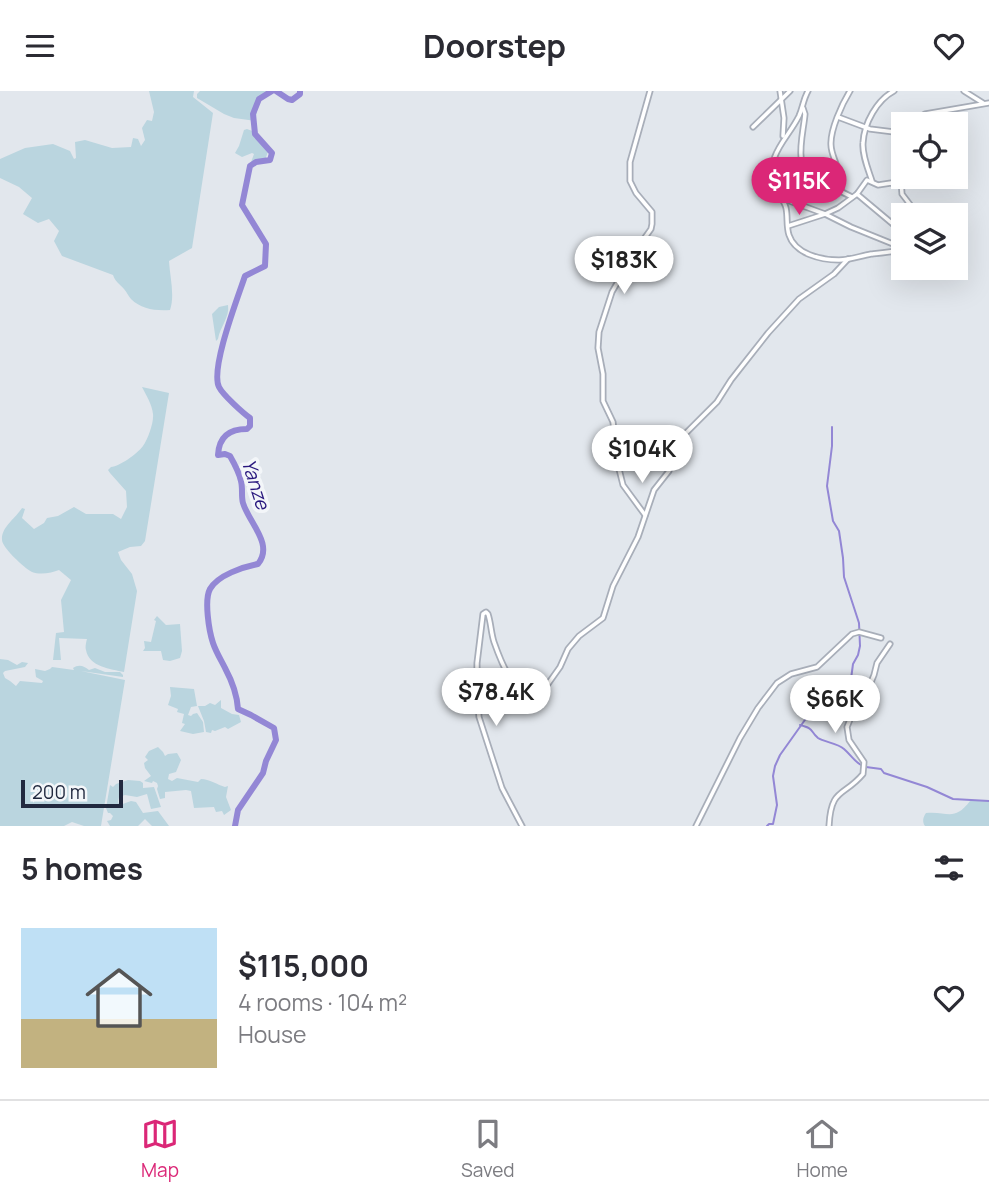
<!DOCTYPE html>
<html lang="en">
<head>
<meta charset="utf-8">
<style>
	body { margin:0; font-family:Manrope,sans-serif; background:#f7f7f7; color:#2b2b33; height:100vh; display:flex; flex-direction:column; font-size:26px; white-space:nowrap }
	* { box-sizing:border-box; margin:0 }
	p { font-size:23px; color:#7c7c81 }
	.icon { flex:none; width:38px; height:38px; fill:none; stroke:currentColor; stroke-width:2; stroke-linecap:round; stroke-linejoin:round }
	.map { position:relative; height:735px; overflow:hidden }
	.sheet { display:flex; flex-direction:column; background:#fff; flex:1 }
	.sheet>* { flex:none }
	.controls { position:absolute; left:891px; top:21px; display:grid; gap:14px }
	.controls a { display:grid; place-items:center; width:77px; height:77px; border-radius:0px; background:#fff; box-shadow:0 7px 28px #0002; font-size:35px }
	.scale { position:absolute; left:21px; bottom:18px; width:102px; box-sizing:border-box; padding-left:7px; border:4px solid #21293f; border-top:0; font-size:19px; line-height:24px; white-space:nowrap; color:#21293f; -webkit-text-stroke:5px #f3f6f9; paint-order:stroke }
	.price { position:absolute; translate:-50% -60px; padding:0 16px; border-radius:24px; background:#fff; color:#222; font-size:23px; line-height:46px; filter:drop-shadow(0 2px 4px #0008) }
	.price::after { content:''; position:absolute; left:50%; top:42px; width:21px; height:16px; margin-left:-10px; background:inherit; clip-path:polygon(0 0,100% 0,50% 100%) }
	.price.active { background:#db2777; color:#fff }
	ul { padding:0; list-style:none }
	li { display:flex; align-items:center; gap:21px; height:175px; padding:0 21px }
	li+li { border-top:2px solid #e1e1e2 }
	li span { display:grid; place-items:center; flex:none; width:196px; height:140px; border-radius:0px; color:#555 }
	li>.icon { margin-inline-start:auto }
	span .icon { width:84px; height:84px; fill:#fffc; stroke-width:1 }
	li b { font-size:30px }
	h2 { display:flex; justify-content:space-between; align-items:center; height:84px; padding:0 21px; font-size:30px }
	header { display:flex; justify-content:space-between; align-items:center; height:91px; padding:0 21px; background:#fff; font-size:32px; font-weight:700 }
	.tab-bar { display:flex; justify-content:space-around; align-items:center; height:98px; border-top:2px solid #e1e1e2; background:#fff; font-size:19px; color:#7c7c81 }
	.tab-bar a { display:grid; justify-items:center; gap:4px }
	.tab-bar .active { color:#db2777 }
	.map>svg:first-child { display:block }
	.green { fill:#bad5df }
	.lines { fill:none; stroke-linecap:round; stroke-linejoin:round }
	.stream { stroke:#9387d5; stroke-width:2 }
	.river { stroke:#9387d5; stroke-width:6 }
	.minor-casing { stroke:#a8aeb9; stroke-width:7 }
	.minor { stroke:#fff; stroke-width:3.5 }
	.labels { text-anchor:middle; stroke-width:7; stroke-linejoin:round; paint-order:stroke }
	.water-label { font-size:19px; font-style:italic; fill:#29187e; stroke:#f3f6f9 }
</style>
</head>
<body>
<header><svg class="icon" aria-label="menu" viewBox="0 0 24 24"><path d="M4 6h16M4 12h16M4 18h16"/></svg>Doorstep<svg class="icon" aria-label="heart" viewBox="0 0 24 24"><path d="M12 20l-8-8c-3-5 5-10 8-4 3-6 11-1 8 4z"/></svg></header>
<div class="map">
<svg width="989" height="735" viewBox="0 0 989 735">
	<rect width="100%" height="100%" fill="#e2e7ed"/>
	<g class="green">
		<path d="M149,0H194L193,6L213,22L192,157L169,170C170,187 175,204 170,219C155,220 141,218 131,208C128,205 127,201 124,198C119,192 116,192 113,184L62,165L54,150L59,140L49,128L38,132L23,123L32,107L19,96L0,87V68L25,57L53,53L70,60L74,68L76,67L75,51L85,49L112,57L131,56L133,47L138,48L141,55L145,49L142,37L147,29L152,30L154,21Z"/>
		<path d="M200,0H272L270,3L269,2C259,7 256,19 256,30L234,27L224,23L197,7V3Z"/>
		<path d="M247,38L255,41V44L269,58L265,69L255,70L250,74L254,63L252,62L242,66L235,62L239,55L244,39Z"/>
		<path d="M228,214C230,226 220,236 218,248L216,250L212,223L219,216Z"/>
		<path d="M142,296L169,302L145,450L141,455L130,456L118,461L121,469L132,483L137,500L124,581C111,578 89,576 86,559C85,556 86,552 87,548L59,547L61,569H53L56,542L64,541L61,509L71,489L59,479C52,482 40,484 32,481C24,477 2,456 2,449C1,436 16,427 22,417L25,418L22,427L34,438L44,432L47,427L58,425L74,416L86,423H113L121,428L127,416L126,400L110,382L108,379L111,376C120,375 137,363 143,355C148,348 154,331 153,323C152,313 146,304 142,296Z"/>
		<path d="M157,525L166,534L180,533L182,560L180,567L170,570L163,569L161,560H143L145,557L144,550L151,551L156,530L154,529Z"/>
		<path d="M0,568L8,569L17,574L22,571L28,572L25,576L5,580L3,582L5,587L10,590L16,595L20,590L42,592L43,590L36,586L35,578L45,580L50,578L52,576L74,579L73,577C79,573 84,575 89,579L95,577L105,581H120L123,584V586L81,580L125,589L101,735H84L72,731L64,735H0Z"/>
		<path d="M170,596L194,598L197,615L191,616L188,624L191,625L193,623L197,622L203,631L204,641L193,643L180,640L185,633L182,632L184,623L177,621L178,618L168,614L171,605Z"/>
		<path d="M221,609V617L232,623L239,624L241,631L228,638L225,636L215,640L212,639L211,642L206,641L204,630L198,615H205L210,612L215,614Z"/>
		<path d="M158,656L163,661L165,665L168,663L177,662L181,669L176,681L169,683L168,688L172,690L177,687L198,691L201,688C209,688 218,694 225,696L228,695L226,706L231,719L224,724L222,720L216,721L214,716L194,717L191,700L186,699L165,701V707L160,708L157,698L158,695L157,692L153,690L152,692L144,690L151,685L145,677L144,672L148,669L145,666L149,660Z"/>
		<path d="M128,689L140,690L143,692V697L154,696L161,716L151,718L147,703L137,706L125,704L119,706L118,711L120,714L131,710L136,711L143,722L158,720L169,735H152L145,728L138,735H110L107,730L111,729L113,725L110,722H108L106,717L110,694L113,696L116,693Z"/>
		<path d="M970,710H989V735H925C922,731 923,726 926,722C948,720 954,731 970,710Z"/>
	</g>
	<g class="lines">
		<g class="stream">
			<path d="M800,634C815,638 809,639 818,647C824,651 837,652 844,658C850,663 854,670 861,674"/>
			<path d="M866,676L881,678L884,682L927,696L953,708L989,710"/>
			<path d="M767,735L769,733H773L777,714L773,685L775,675L780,664L807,626L831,611L844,599L851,588L853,573L858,564L860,555L859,532L844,486L843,467L839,440L833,430L827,395L832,355V336"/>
		</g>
		<g class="river">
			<path d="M276,0L288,8L292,9L300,3V0"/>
			<path d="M235,735L238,719L263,682L266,670L276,649L274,637L251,624L238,618C237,603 232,590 225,577C221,569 216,561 213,552C209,540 204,509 210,498C218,484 243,476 258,473C274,453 249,432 243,412C241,405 243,398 241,390C239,381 234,372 230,365L225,363L218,364C219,345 230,338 247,338L250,335V327C243,322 223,304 219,296C210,278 238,206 245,185L265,175L266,153L242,114L250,75L256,71L270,69L272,62L255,43L253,23L259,8L272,0"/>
		</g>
		<g class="minor-casing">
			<g id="minor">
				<path d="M780,0L784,27L783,45"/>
				<path d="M808,0C803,9 803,16 799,25C787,49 766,63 774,93C776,102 784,108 786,117C788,126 786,135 789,144C795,163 821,169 839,169C850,169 860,165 871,163C881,162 892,161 903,159"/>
				<path d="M850,0C842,13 830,39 831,54C831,61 835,69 837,76C839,83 838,91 838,99L852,106"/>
				<path d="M964,0L983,12"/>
				<path d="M803,17L805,23C803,46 792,77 816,91C823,95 831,97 838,99"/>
				<path d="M838,26L870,38L902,42"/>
				<path d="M908,33L925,23L989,12"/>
				<path d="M753,36L790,0"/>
				<path d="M903,39L899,50V60L902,103L918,124"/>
				<path d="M872,90C868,78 862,64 863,52C864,32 877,9 894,0"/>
				<path d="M857,103L894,134"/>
				<path d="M784,108L825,123L851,136L903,157"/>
				<path d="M788,135L825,123L838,117L857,103L867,89L878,94L891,92L901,95"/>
				<path d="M944,177L949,183L953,184L955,182L953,177"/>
				<path d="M645,424L623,394L618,374L613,331L603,310V283L598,257L599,241L612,201L636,159L651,138L652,133V121L636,102L630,90V71L650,0"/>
				<path d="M522,735L502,697L479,626L477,601V572L483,523L486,521L488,523C491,532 491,542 494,551C501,571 514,606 538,607L560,576L568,558L579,545L603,527L613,495L638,446L654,399L669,380L674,354L717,311L731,289L768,242L799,208L834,183L848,168"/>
				<path d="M696,735L740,647L758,617L777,592L791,583L817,576L852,543L859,541L881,547"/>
				<path d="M829,735C831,696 844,706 863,683L864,671L849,649L847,636L853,621L869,596L874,584L877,572L890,553"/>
			</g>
		</g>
		<use href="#minor" class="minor"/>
	</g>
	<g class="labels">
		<g class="water-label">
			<text transform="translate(256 393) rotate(72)" y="7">Yanze</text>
		</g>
	</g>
</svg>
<div class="controls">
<a><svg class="icon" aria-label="locate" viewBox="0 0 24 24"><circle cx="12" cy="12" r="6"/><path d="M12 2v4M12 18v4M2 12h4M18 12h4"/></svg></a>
<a><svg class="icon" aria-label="layers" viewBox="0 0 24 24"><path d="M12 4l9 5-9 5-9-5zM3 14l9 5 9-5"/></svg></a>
</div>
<div class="scale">200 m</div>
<b class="price active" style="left:799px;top:126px">$115K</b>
<b class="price" style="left:624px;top:205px">$183K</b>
<b class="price" style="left:642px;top:394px">$104K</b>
<b class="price" style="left:496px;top:637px">$78.4K</b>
<b class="price" style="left:835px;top:644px">$66K</b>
</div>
<section class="sheet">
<h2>5 homes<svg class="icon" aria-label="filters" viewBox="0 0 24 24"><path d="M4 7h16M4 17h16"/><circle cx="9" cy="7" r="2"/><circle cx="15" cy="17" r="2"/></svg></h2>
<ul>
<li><span style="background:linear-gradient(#bfe0f5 65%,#c2b280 0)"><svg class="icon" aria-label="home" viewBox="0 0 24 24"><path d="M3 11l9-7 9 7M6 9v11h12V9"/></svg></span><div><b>$115,000</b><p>4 rooms · 104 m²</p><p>House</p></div><svg class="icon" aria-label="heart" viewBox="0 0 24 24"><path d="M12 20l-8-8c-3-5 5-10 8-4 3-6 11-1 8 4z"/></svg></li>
</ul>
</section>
<nav class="tab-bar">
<a class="active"><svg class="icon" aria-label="map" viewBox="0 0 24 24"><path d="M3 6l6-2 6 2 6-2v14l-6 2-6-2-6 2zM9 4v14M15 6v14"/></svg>Map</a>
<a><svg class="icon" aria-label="saved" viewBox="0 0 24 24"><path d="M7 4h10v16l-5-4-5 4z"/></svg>Saved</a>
<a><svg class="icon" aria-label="home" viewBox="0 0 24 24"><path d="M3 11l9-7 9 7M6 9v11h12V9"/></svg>Home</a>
</nav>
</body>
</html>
